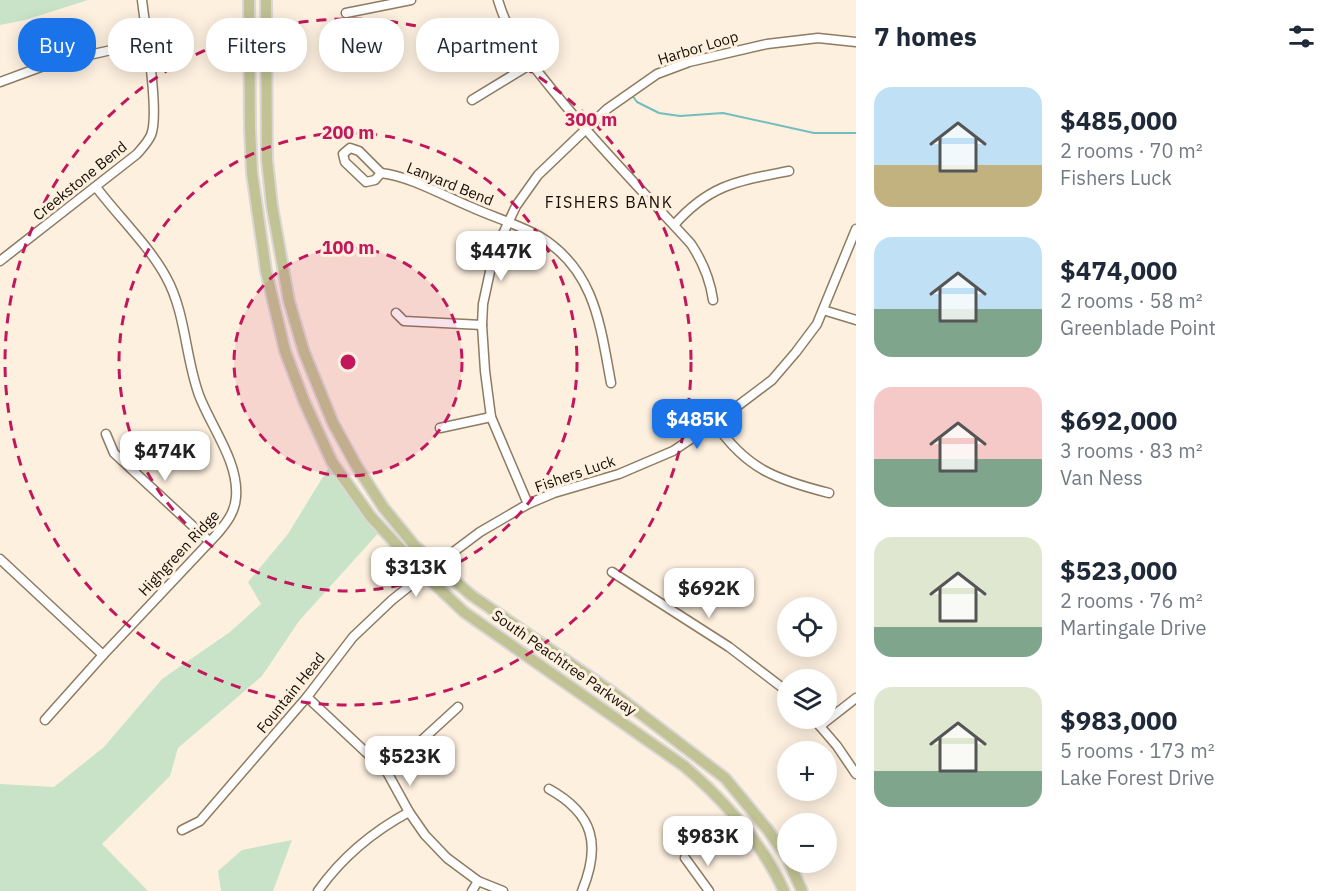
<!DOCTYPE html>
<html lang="en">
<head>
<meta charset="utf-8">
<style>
	body { margin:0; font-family:"IBM Plex Sans",sans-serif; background:#f6f6f7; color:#1f2937; height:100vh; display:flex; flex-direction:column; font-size:22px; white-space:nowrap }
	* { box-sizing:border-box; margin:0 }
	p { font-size:20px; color:#747a83 }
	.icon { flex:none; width:33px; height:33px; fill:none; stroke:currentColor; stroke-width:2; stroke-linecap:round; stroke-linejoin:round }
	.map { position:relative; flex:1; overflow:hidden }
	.sheet { display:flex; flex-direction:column; background:#fff; width:480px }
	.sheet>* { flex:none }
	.hud { position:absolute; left:18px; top:18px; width:570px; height:54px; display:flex; gap:12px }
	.fabs { position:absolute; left:777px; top:597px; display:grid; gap:12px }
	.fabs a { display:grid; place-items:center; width:60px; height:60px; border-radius:50%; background:#fff; box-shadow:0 3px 15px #0003; font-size:30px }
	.price { position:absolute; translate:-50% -51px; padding:0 14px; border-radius:12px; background:#fff; color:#222; font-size:20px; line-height:39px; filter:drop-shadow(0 2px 3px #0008) }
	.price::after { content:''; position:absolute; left:50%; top:36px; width:18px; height:14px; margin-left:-9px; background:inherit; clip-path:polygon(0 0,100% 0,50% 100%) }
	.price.selected { background:#1a73e8; color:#fff }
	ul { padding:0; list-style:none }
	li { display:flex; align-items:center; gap:18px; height:150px; padding:0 18px }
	li span { display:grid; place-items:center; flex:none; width:168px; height:120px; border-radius:18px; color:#555 }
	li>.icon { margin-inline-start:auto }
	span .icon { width:72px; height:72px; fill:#fffc; stroke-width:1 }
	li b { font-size:26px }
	h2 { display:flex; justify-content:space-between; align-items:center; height:72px; padding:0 18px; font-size:26px }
	.chip { padding:0 21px; border-radius:24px; background:#fff; box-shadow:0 3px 15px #0003; font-size:21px; line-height:54px }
	.chip.selected { background:#1a73e8; color:#fff }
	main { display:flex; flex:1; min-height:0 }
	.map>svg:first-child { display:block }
	.green { fill:#c9e3c8 }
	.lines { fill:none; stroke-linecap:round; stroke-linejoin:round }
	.stream { stroke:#72bdbe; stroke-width:2 }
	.minor-casing { stroke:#8e7b61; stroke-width:11 }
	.major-casing { stroke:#dad8d7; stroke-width:14 }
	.minor { stroke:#fff; stroke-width:8 }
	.major { stroke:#c2c394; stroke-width:10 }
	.ring { fill:none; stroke:#c2185b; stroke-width:3; stroke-dasharray:10 8 }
	.labels { text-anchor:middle; stroke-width:6; stroke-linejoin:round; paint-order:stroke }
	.street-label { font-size:15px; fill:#150e05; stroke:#fdf0df }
	.neighbourhood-label { font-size:16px; letter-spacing:1.5px; fill:#150e05; stroke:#fdf0df }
	.centre { fill:#c2185b; stroke:#fdf0df; stroke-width:3 }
	.ring-label { font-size:18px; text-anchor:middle; font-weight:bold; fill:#c2185b; stroke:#fdf0df; stroke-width:6; stroke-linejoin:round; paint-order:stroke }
</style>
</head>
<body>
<main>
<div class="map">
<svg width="856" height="891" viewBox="0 0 856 891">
	<rect width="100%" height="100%" fill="#fdf0df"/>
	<g class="green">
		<path d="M0,0H88L25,20L0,25Z"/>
		<path d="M332,462L382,529L299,621L262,676L178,748L170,776L102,844L148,891H0V784L54,787L104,747L162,679L230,632L261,604L248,582L288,534Z"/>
		<path d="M292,840L273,891H221L218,871L242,850Z"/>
	</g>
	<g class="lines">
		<path class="stream" d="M631,94L637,102L659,113L680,116L723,113L814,133H856"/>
		<g class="minor-casing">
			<g id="minor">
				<path d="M498,0C511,44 536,69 564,104C604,152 648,197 691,244C703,262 710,279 713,300"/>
				<path d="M346,13L411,0"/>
				<path d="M0,82L49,64L147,42"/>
				<path d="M472,100L531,64"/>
				<path d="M350,148L359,151L381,173L375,180L366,182L345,162L343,154Z"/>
				<path d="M381,173C412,177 442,195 471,207C493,217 517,224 539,236C595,270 600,324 611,383"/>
				<path d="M674,225C710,184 738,181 789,171"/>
				<path d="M0,261L137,154C142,148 148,142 151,135C160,114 145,27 142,0"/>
				<path d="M823,310L856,320"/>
				<path d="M396,313L404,321L482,325"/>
				<path d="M715,423C746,469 777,480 829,493"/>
				<path d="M440,428L491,417"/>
				<path d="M106,434L114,453L209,541"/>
				<path d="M528,504L491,417L485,371L482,325L483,304L494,253L516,206L538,175L607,109L657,74L689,62L767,44L818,38L856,42"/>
				<path d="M0,559L103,655"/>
				<path d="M612,572L729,647L788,692"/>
				<path d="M307,697L387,772L409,812L425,835L447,858L478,881L503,891"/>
				<path d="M813,718L837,746L856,774"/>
				<path d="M45,720L103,655L218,533C227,522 235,512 236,497C239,462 211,427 199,395C185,357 186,313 166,277C150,247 117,215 96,187"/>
				<path d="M820,726L856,698"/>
				<path d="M387,772L458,707"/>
				<path d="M549,789C594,814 601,845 582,891"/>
				<path d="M182,830L200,821L307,697L353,637L392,600L436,565L480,532L528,504L554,493L619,474L673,451L715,423L772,380L796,352L817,324L856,229"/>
				<path d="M685,858L709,891"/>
				<path d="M318,891C342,857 372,832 409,812"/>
				<path d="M472,891L478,881"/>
			</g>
		</g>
		<g class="major-casing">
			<g id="major">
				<path d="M249,0L250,129L252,173L266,271L285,351L304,401L332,462L371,517L424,574L464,612L684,766C725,801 761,841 784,891"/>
				<path d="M266,0L267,160L272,206L289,301L304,352L333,423L356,465L383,507L414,545L471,595L612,692L725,778L768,830L788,859"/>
				<path d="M789,862L802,891"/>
			</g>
		</g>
		<use href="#minor" class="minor"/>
		<use href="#major" class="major"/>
	</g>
	<circle cx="348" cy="362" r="114" fill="#c2185b" fill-opacity=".12"/>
	<g class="ring">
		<circle cx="348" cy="362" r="114"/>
		<circle cx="348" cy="362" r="229"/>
		<circle cx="348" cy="362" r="343"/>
	</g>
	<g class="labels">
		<g class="street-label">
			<text transform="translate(698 48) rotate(-17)" y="5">Harbor Loop</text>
			<text transform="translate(80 181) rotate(-39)" y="5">Creekstone Bend</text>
			<text transform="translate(450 184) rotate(22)" y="5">Lanyard Bend</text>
			<text transform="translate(575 474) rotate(-19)" y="5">Fishers Luck</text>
			<text transform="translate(179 553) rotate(-47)" y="5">Highgreen Ridge</text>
			<text transform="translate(564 663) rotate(35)" y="5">South Peachtree Parkway</text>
			<text transform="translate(291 693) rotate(-51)" y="5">Fountain Head</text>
		</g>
		<g class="neighbourhood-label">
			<text x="609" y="208">FISHERS BANK</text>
		</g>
	</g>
	<circle cx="348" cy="362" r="9" class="centre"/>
	<g class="ring-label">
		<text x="591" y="126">300 m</text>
		<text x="348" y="139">200 m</text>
		<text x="348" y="254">100 m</text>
	</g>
</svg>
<div class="fabs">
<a><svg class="icon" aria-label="locate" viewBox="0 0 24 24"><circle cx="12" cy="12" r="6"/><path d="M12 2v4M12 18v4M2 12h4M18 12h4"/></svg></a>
<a><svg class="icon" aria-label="layers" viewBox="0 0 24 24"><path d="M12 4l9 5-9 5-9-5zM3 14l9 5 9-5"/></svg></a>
<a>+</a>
<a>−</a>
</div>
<b class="price" style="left:501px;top:282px">$447K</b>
<b class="price selected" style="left:697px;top:450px">$485K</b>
<b class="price" style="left:165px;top:482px">$474K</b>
<b class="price" style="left:416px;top:598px">$313K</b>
<b class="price" style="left:709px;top:619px">$692K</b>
<b class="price" style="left:410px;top:787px">$523K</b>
<b class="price" style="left:708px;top:867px">$983K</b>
<div class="hud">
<a class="chip selected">Buy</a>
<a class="chip">Rent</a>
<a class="chip">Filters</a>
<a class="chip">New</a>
<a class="chip">Apartment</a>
</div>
</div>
<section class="sheet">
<h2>7 homes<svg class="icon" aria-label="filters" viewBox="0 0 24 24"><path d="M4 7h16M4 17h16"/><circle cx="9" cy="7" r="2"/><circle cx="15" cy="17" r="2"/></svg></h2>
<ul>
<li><span style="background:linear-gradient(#bfe0f5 65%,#c2b280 0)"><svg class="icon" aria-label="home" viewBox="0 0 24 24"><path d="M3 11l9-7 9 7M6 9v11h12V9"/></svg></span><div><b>$485,000</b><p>2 rooms · 70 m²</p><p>Fishers Luck</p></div></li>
<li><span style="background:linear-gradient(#bfe0f5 60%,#7fa58c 0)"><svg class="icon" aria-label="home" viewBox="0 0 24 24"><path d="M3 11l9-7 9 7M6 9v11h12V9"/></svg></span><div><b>$474,000</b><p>2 rooms · 58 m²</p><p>Greenblade Point</p></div></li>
<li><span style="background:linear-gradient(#f6c9c9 60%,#7fa58c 0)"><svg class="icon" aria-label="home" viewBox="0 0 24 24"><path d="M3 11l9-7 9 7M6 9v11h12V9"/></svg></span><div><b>$692,000</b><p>3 rooms · 83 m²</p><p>Van Ness</p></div></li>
<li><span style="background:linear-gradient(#dfe7d0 75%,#7fa58c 0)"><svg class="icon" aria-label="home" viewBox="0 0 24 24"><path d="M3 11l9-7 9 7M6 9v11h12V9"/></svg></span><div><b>$523,000</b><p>2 rooms · 76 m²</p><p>Martingale Drive</p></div></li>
<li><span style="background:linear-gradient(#dfe7d0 70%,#7fa58c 0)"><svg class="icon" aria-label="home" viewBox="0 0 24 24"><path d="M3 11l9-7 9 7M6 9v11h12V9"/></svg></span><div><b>$983,000</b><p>5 rooms · 173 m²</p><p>Lake Forest Drive</p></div></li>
</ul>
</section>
</main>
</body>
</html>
